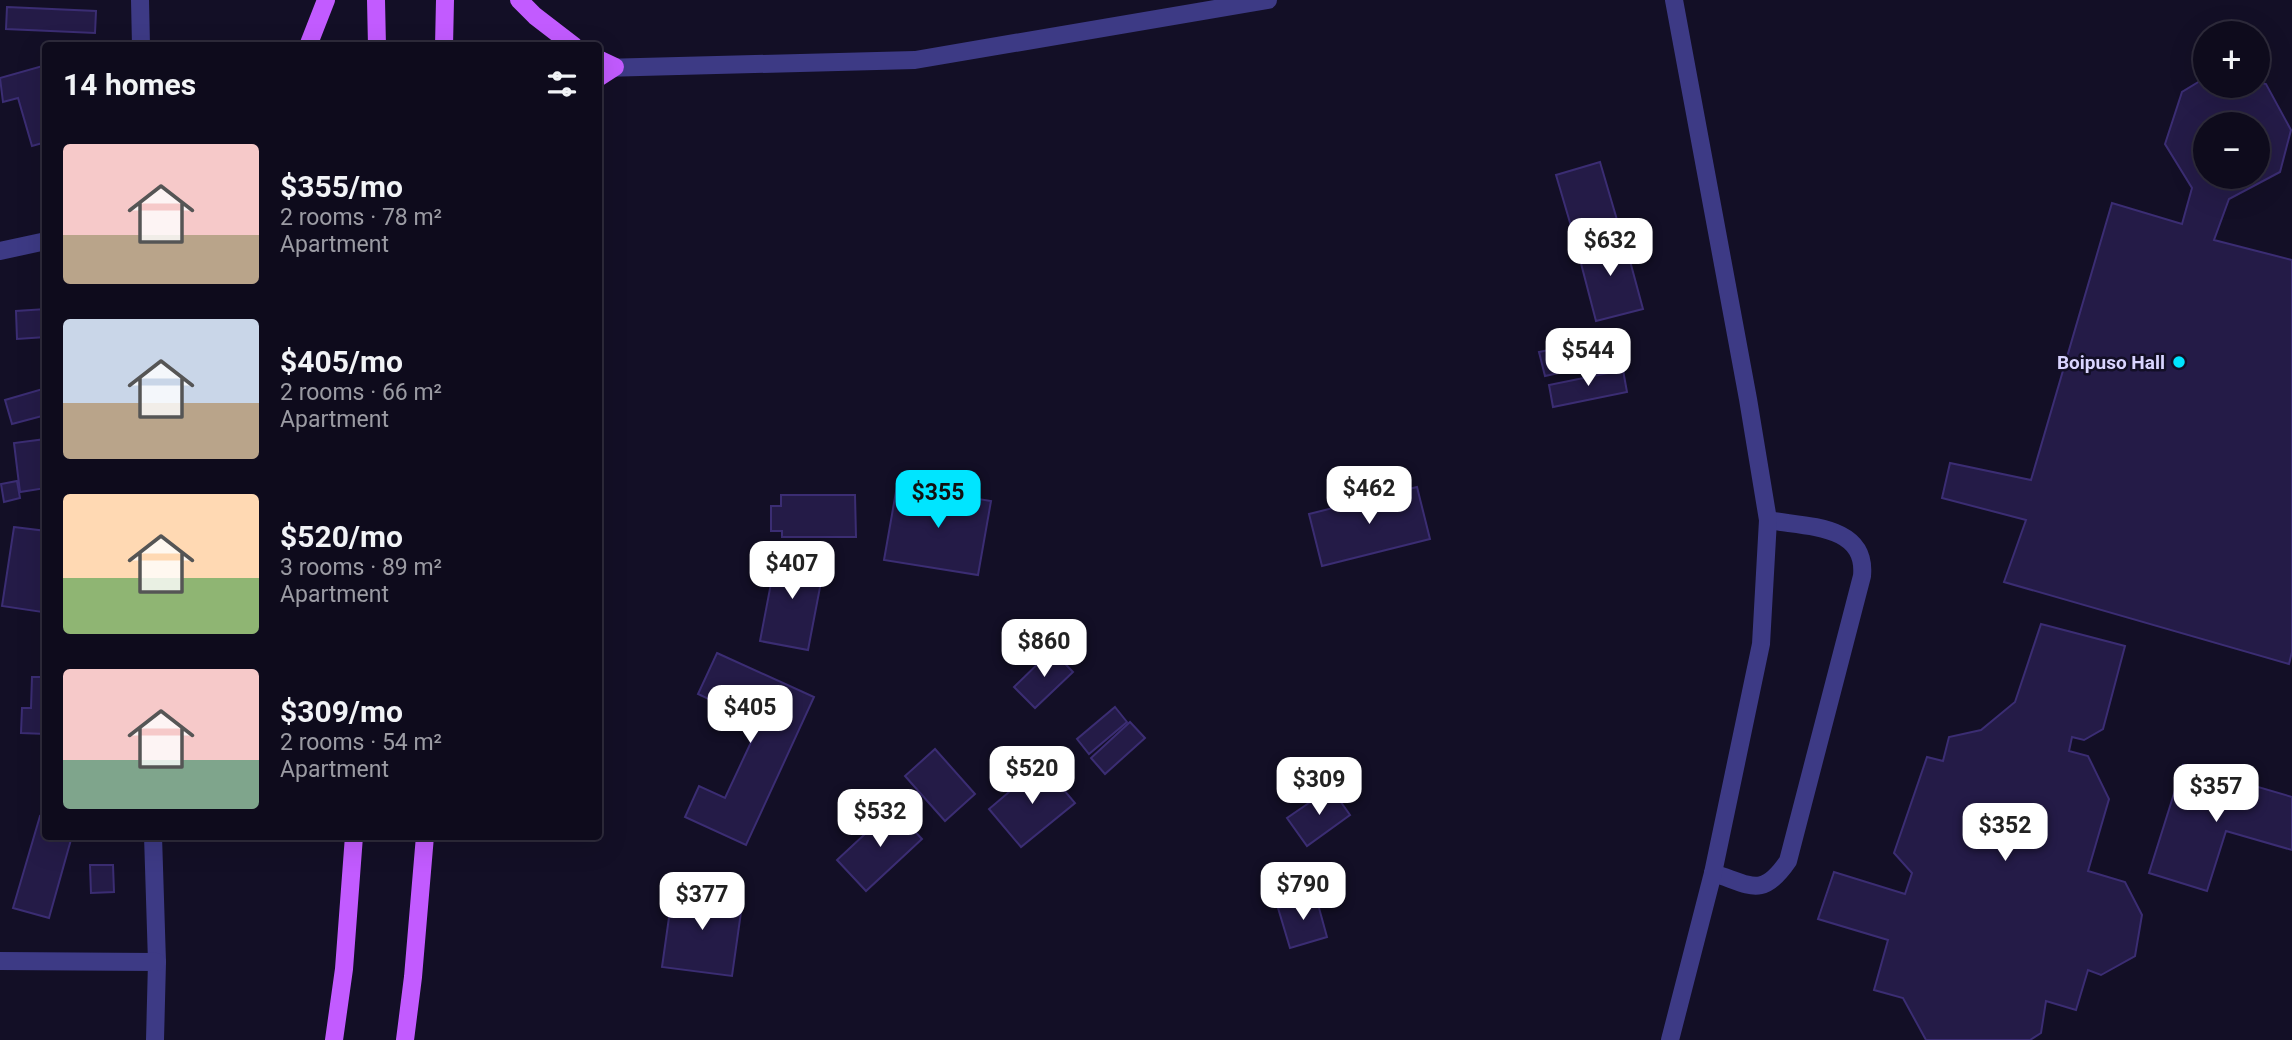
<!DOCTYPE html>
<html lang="en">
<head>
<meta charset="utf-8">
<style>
	body { margin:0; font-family:Roboto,sans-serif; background:#171425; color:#f1f3f6; height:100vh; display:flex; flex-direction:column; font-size:26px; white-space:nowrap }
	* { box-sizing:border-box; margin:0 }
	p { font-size:23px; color:#9b9ba3 }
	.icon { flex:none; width:38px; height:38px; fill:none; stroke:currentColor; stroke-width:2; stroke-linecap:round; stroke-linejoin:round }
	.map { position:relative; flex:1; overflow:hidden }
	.details { position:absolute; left:42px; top:42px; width:560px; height:798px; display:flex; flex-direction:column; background:#0e0b1c; border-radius:7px; box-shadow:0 7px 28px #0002,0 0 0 2px #2e2b3b }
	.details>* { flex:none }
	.buttons { position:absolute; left:2193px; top:21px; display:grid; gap:14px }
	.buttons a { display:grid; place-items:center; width:77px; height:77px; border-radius:50%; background:#0e0b1c; box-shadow:0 7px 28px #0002,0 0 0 2px #2e2b3b; font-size:35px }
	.price { position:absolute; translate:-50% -60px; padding:0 16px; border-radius:14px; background:#fff; color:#222; font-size:23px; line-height:46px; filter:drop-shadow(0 2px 4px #0008) }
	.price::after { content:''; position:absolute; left:50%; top:42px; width:21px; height:16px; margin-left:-10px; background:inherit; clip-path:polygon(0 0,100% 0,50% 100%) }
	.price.selected { background:#00e5ff; color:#111 }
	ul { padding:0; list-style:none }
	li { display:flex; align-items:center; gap:21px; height:175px; padding:0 21px }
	li span { display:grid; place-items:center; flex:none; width:196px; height:140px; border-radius:7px; color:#555 }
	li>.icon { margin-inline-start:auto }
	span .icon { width:84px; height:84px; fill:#fffc; stroke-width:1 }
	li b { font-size:30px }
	h2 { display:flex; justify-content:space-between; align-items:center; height:84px; padding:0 21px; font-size:30px }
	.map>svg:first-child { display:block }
	.building { fill:#241b47; stroke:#3b2d73; stroke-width:2; fill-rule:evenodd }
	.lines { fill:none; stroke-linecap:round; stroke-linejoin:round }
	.minor { stroke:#3d3a85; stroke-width:18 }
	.major { stroke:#c25bff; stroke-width:18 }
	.poi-dot { fill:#00e5ff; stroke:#130f26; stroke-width:2.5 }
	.labels { text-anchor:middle; stroke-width:5; stroke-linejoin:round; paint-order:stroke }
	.poi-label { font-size:19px; font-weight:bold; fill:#d9d4ff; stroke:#130f26; text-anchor:end }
</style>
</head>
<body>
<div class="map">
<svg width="2292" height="1040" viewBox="0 0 2292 1040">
	<rect width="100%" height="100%" fill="#130f26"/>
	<g class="building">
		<path d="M7,7L96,11L95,33L6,29Z"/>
		<path d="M46,65V142L32,146L18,98L3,102L0,78Z"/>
		<path d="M2205,78V86H2258V82L2266,84L2291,130L2280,172L2229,199L2214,240L2292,260V652L2289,664L2004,582L2026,520L1942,498L1950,463L2031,480L2112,203L2182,224L2192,188L2165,144L2182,92ZM2205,124H2258V177H2205Z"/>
		<path d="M1600,162L1620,230L1576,243L1556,175Z"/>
		<path d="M1623,235L1643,309L1596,321L1577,248Z"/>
		<path d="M46,309V337L17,339L16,311Z"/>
		<path d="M1612,337L1617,360L1545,376L1539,352Z"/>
		<path d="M1623,370L1627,392L1553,407L1549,385Z"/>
		<path d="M46,388V415L12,424L5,400Z"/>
		<path d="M46,439V488L20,492L14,443Z"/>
		<path d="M17,481L20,498L4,502L1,484Z"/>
		<path d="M897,486L991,501L978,575L884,560Z"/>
		<path d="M1417,487L1430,539L1322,566L1309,514Z"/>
		<path d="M781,495H855L856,537H782V531H771V506H781Z"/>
		<path d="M14,527L46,531V600L42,612L2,606Z"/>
		<path d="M777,552L825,561L808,650L760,641Z"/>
		<path d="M2041,624L2125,646L2103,729L2084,740L2072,737L2069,751L2088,756L2109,799L2088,871L2125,882L2142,915L2135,956L2101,975L2088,970L2076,1010L2046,1001L2041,1033L2030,1040H1926L1903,998L1874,990L1888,940L1818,919L1834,872L1905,894L1912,873L1894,853L1927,757L1943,761L1949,737L1981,730L2015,702Z"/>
		<path d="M1052,650L1073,672L1035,708L1014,687Z"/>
		<path d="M717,653L814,697L746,845L685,817L699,786L725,798L760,723L698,694Z"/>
		<path d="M32,677H46V734L21,733L22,708H31Z"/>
		<path d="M1115,707L1127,722L1089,754L1077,739Z"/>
		<path d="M1130,722L1145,738L1105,774L1091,758Z"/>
		<path d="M935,749L975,794L945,821L905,776Z"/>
		<path d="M1042,764L1075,803L1021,847L989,809Z"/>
		<path d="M2183,765L2292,797V850L2226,831L2207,891L2149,873Z"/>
		<path d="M1331,788L1350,815L1307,846L1287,818Z"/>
		<path d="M893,808L922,839L866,891L837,860Z"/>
		<path d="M40,816L46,818V836H72L49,918L13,908Z"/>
		<path d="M90,865H113L114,892L91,893Z"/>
		<path d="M673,889L743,898L732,976L662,967Z"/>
		<path d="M1316,897L1327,937L1290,948L1278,908Z"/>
	</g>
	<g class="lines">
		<g class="minor">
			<path d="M140,0L141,46"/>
			<path d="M602,68L915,60L1268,0"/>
			<path d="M0,251L46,241"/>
			<path d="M153,836L157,962L155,1040"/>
			<path d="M1713,873C1751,885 1762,899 1788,861L1862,576C1867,524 1805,527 1768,520"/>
			<path d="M0,961L157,962"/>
			<path d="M1670,1040L1713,873L1761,644L1768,520L1748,399L1674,0"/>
		</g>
		<g class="major">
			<path d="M376,0L377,46"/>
			<path d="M519,0L535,16L574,46"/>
			<path d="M308,46L326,0"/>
			<path d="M444,46L445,0"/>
			<path d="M598,59L615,67L598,78"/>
			<path d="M334,1040L344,969L354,836"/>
			<path d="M405,1040L413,977L425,836"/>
		</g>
	</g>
	<circle class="poi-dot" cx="2179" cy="362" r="7"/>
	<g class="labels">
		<g class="poi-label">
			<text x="2165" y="369">Boipuso Hall</text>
		</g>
	</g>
</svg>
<div class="buttons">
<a>+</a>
<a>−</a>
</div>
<b class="price" style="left:1610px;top:278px">$632</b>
<b class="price" style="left:1588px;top:388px">$544</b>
<b class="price" style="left:1369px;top:526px">$462</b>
<b class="price selected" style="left:938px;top:530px">$355</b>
<b class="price" style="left:792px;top:601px">$407</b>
<b class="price" style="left:1044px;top:679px">$860</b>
<b class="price" style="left:750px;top:745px">$405</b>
<b class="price" style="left:1032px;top:806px">$520</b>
<b class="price" style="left:1319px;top:817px">$309</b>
<b class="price" style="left:2216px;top:824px">$357</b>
<b class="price" style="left:880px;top:849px">$532</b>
<b class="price" style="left:2005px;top:863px">$352</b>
<b class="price" style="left:1303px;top:922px">$790</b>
<b class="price" style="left:702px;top:932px">$377</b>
<section class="details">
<h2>14 homes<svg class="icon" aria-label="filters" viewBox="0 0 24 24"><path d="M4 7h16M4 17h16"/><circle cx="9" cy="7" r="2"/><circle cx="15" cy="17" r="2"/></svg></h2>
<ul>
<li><span style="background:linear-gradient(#f6c9c9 65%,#b9a48a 0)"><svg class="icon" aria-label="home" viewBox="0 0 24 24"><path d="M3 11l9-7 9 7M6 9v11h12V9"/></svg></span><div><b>$355/mo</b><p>2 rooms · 78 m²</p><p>Apartment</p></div></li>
<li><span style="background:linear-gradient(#c9d6e8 60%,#b9a48a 0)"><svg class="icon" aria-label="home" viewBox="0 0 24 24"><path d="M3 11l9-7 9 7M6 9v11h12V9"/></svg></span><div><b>$405/mo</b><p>2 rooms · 66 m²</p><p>Apartment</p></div></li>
<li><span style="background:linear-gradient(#ffd9b3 60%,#8fb573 0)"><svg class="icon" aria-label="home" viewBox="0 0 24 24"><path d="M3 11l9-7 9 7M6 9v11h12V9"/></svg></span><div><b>$520/mo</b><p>3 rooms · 89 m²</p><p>Apartment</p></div></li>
<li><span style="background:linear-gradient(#f6c9c9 65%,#7fa58c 0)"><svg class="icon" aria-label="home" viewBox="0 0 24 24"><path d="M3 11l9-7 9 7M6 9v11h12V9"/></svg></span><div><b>$309/mo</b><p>2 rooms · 54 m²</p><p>Apartment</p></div></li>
</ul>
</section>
</div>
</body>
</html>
